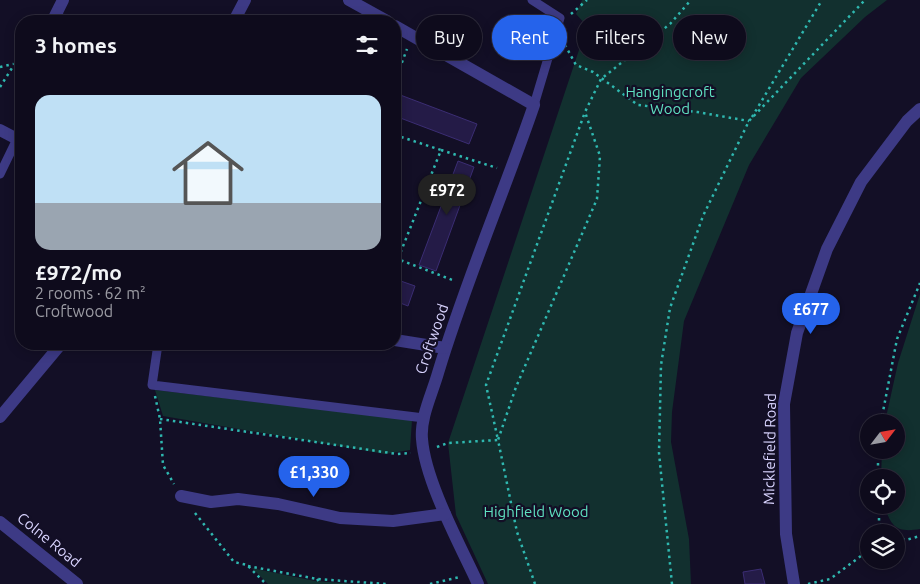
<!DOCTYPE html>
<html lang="en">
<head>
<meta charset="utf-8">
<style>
	body { margin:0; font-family:Ubuntu,sans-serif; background:#171425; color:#f1f3f6; height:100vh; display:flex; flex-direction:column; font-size:19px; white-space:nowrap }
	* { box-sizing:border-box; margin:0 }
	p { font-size:16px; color:#9b9ba3 }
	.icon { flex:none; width:28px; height:28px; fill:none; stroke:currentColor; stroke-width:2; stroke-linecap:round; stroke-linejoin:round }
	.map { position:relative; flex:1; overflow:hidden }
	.side { position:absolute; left:15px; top:15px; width:386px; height:335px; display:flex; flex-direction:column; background:#0e0b1c; border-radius:20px; box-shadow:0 2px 12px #0003,0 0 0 1px #2e2b3b }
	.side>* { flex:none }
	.top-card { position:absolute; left:416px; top:15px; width:429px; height:45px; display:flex; gap:10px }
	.needle { width:32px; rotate:59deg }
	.tools { position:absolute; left:860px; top:414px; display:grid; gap:10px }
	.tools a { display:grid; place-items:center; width:45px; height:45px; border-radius:50%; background:#0e0b1c; box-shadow:0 2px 12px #0003,0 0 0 1px #2e2b3b; font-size:25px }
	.price { position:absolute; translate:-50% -42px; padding:0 11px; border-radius:18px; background:#2563eb; color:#fff; font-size:16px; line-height:32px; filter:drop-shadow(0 1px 2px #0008) }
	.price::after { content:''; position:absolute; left:50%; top:30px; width:15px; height:11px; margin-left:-8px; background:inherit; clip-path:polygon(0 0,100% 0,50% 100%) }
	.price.current { background:#222; color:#fff }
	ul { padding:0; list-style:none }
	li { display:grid; align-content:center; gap:10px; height:265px; padding:0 20px }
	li+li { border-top:1px solid #2e2b3b }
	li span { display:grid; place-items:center; height:155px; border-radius:15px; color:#555 }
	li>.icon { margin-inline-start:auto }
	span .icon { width:90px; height:90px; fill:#fffc; stroke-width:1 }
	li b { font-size:21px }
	h2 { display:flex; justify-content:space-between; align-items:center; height:60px; padding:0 20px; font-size:21px }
	.tag { padding:0 18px; border-radius:22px; background:#0e0b1c; box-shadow:0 2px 12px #0003,0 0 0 1px #2e2b3b; font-size:18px; line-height:45px }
	.tag.current { background:#2563eb; color:#fff }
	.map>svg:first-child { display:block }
	.green { fill:#12302f }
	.building { fill:#241b47; stroke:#3b2d73 }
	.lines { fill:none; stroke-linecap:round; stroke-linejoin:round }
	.path { stroke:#2fb8b0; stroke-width:2.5; stroke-dasharray:2.5 4; stroke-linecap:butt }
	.lane { stroke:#3d3a85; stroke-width:9 }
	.street { stroke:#3d3a85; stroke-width:12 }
	.labels { text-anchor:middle; stroke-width:4.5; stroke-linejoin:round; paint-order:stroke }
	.park-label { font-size:15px; fill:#5fe0c0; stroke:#130f26 }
	.street-label { font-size:15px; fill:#d9d4ff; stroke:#130f26 }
</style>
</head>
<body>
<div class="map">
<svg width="920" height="584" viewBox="0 0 920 584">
	<rect width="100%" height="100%" fill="#130f26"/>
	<g class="green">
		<path d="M582,0H887L865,17L801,78L749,165L684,321L672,412L671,442L689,539L691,584H488L456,515L448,443L587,26L576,14Z"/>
		<path d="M920,294V529C897,533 891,527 884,505H896V478L881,477L882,450H896V422H885L898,363Z"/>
		<path d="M155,390L412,420L410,450L385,454L163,416Z"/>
		<path d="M252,568L315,581L357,584H268Z"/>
	</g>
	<g class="building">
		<path d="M395,93L477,124L469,144L395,116Z"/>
		<path d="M458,161L474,167L436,271L419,265Z"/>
		<path d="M395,279L415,286L408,306L395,301Z"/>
		<path d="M761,569L765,584H745L743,572Z"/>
	</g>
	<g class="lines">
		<g class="path">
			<path d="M571,14L587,0"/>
			<path d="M565,45L576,65L593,72L638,105L697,112L749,121"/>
			<path d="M0,67L13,64"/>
			<path d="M395,81L407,49"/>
			<path d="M0,87L19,57L21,58"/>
			<path d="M752,117L822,0"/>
			<path d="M395,135L441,150L398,259"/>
			<path d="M441,150L497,168"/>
			<path d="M395,258L455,281"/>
			<path d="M155,396L160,419L163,465L174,484"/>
			<path d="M160,419L397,454L411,453"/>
			<path d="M881,422L897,339L920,283"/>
			<path d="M437,447L448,443L498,440L486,385L585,112"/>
			<path d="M878,450V478"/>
			<path d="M879,505V523L887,532"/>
			<path d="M195,513L234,562L247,565L266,584"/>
			<path d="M896,537L906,540L920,536"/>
			<path d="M248,566L317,579L386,584"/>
			<path d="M317,579L321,584"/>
			<path d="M430,584L460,577"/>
			<path d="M535,584L517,532L498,440L516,387L597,199L600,156L585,112L601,79L670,24L691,0"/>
			<path d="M672,584L659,453L661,365L670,308L703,216L749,121L865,0"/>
			<path d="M808,584L830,579L869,550"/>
		</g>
		<g class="lane">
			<path d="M532,0L560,18L534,105"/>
			<path d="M0,174L17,139"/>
			<path d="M158,344L152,385L424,418"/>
		</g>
		<g class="street">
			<path d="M63,0L55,16L64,21"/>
			<path d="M349,0L387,21"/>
			<path d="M234,21L245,0"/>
			<path d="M395,26L534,105C503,195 465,283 438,373C432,394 420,418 422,439C425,481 460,545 478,584"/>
			<path d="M0,130L21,141"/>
			<path d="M395,340L445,348"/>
			<path d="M0,417L61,344"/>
			<path d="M181,496L211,502L238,499L278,504L340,518L393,521L445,514"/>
			<path d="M0,522L77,584"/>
			<path d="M794,584L786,534L784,404L797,333L827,249L861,182L907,121L920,109"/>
		</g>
	</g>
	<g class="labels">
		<g class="park-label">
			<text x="670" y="97">Hangingcroft<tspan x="670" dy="17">Wood</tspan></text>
			<text x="536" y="517">Highfield Wood</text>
		</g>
		<g class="street-label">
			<text transform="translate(432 339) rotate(-71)" y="5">Croftwood</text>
			<text transform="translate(770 449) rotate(-89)" y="5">Micklefield Road</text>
			<text transform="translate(49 540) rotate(39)" y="5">Colne Road</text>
		</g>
	</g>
</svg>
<div class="tools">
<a><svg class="needle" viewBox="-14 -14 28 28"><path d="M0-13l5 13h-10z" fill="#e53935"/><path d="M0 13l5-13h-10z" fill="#9b9ba3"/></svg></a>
<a><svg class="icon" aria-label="locate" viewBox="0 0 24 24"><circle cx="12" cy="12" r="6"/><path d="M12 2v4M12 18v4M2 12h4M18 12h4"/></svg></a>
<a><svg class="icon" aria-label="layers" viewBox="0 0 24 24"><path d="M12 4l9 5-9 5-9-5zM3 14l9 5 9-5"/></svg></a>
</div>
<b class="price current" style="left:447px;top:216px">£972</b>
<b class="price" style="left:811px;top:335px">£677</b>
<b class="price" style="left:314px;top:498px">£1,330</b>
<div class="top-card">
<a class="tag">Buy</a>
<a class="tag current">Rent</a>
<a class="tag">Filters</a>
<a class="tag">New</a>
</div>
<section class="side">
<h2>3 homes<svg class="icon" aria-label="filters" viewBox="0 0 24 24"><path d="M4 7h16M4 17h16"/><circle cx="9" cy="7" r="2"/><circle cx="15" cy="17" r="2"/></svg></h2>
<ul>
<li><span style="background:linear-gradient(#bfe0f5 70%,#9aa5b1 0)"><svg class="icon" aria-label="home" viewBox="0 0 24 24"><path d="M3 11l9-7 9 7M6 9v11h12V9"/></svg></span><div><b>£972/mo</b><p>2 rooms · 62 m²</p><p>Croftwood</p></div></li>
</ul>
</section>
</div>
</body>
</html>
